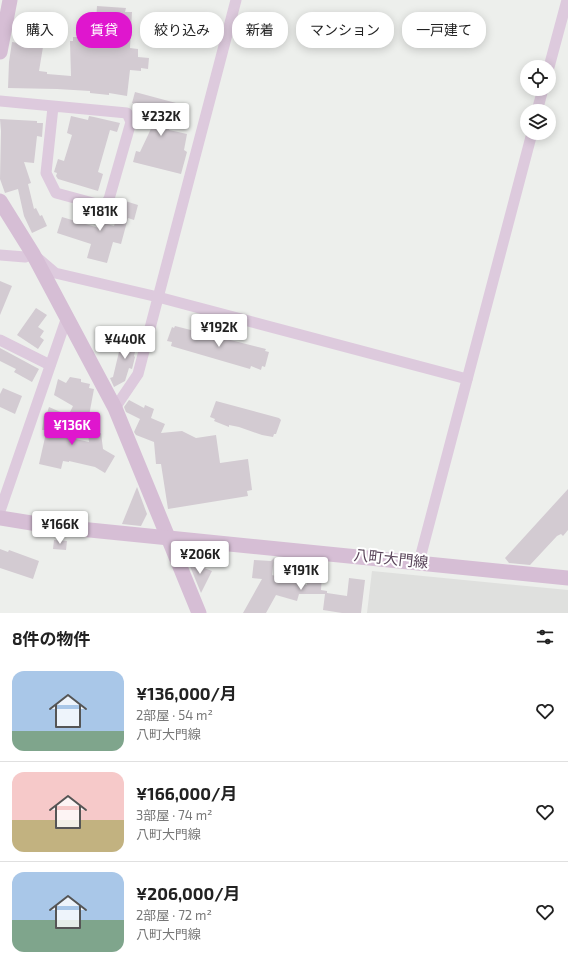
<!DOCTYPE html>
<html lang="ja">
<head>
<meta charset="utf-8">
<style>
	body { margin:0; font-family:"Exo 2","Noto Sans JP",sans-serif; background:#f6f6f6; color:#222; height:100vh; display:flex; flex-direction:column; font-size:15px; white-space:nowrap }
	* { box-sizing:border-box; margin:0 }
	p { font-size:13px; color:#767676 }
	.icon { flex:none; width:22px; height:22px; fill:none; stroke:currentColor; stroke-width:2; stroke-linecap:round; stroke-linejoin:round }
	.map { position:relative; height:613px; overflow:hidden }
	.details { display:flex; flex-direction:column; background:#fff; flex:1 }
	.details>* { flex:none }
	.banner { position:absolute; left:12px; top:12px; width:544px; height:36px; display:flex; gap:8px }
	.controls { position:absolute; left:520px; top:60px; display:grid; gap:8px }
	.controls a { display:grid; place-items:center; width:36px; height:36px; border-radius:50%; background:#fff; box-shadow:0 2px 10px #0003; font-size:20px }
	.price { position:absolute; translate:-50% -34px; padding:0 9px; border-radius:4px; background:#fff; color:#222; font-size:13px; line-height:26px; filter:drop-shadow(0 1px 2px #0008) }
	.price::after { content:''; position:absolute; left:50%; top:24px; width:12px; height:9px; margin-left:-6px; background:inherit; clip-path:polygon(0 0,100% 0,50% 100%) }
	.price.selected { background:#df16ce; color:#fff }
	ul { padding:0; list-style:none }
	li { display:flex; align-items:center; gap:12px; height:100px; padding:0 12px }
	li+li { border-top:1px solid #e0e0e0 }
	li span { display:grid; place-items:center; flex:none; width:112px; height:80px; border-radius:12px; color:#555 }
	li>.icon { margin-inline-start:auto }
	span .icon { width:48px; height:48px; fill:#fffc; stroke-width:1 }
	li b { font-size:17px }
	h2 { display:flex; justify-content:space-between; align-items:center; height:48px; padding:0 12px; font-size:17px }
	.chip { padding:0 14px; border-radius:16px; background:#fff; box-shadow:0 2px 10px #0003; font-size:14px; line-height:36px }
	.chip.selected { background:#df16ce; color:#fff }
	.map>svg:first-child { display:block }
	.education { fill:#dfe0de }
	.building { fill:#d3cbd2 }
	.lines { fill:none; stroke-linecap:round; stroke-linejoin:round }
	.street { stroke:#ddcadd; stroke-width:11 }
	.secondary { stroke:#d6bed5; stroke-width:15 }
	.labels { text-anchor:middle; stroke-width:4; stroke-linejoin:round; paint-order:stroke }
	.street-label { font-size:15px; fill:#594459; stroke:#fff }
</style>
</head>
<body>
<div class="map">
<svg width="568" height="613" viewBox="0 0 568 613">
	<rect width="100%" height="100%" fill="#edefec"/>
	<path class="education" d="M372,571L568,590V613H367Z"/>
	<g class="building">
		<path d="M97,6L126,8L125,12H132L130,48L138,49V57L149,58L148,69L141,68V71L130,70L127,96L109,93V95L90,93V91L57,89L8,88L9,62L12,42L43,47L39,71L47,72V74L71,76L70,41H73V37H95Z"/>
		<path d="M135,92L176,103L169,130L187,134L184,150L187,152L181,174L133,162L136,151L140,152L158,114L146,110L147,107L132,103Z"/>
		<path d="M71,116L88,120L89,116L94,117L120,123L117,132L110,130L98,172L103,174L98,191L58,179L56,176L57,173L54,172L58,159L64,161L72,135L67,133Z"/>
		<path d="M0,119L37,121V123H43L42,137L37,136L34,163L24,162L31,183L28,184L34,209L36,208L40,216L42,215L47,226L32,233L24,216L18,189L5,193L0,179L1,131Z"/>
		<path d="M122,200L138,205L134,220L128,218L121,244L113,242L107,263L87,258L91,244L57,233L62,217L99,228L101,222L114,226Z"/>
		<path d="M0,281L12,286L0,315Z"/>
		<path d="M36,308L47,315L38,327L44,331L40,337L44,340L38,349L17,335Z"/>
		<path d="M175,326L266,349L265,351L269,352L265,367L262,366L261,370L251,366L250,369L171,346L172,342L167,341L172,327L174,328Z"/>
		<path d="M123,335L138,339L134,356L135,357L132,369L129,368L125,381L114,387L110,378L113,377Z"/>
		<path d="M0,348L39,369L32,382L14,372L16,369L0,361Z"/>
		<path d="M70,377L81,379V382L90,384L89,388L94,389L88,421L68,416L73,406L54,395L58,379L66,383Z"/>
		<path d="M3,388L22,396L15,414L0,407V394Z"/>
		<path d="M129,400L144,408L145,405L154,409L151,418L165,424L161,433L182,431L196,438L216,435L220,463L248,459L252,490L247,491L248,496L168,509L161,464H156L154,442L136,435L134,432L140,419L126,412L124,407Z"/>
		<path d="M216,401L279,418L281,420L276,434H274L273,437L262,435L239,427L229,425V427L214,421L215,419L210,417Z"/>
		<path d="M49,407L65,414L62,436L89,442L87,426L97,425L98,434L101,433L103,449L115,456L105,473L95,467L69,461V462L63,461L61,469L39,464L46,433V430H42L44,416H46Z"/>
		<path d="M137,487L147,514L141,526L122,524Z"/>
		<path d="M568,489V530L563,536L561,534L557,536L530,565L509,563L505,558Z"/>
		<path d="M54,540L67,541L66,550L53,549Z"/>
		<path d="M0,549L8,552L9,550L39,561L33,579L0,568Z"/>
		<path d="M274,558L272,575L307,585V575H322L321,590L327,591V593L347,596L349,578L365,580L361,613H342L323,610L325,594H299L297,601L276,595L266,613H243L262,579L252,578L254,560L271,561Z"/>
		<path d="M188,562L212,571L201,593L192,571Z"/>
	</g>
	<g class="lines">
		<g class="street">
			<path d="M549,67L567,0"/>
			<path d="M0,101L127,113L131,122L109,199L104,206L56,193L46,173L53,107"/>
			<path d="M537,111L543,89"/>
			<path d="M0,255L25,257L33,254L55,273L158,297L467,379"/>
			<path d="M0,340L50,365"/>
			<path d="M115,408L138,374L236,0"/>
			<path d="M0,511L67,317"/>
			<path d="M419,562L532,133"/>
		</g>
		<g class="secondary">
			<path d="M0,52L10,0"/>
			<path d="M0,201L33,254L115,408L199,613"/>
			<path d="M0,518L50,526L568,578"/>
		</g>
	</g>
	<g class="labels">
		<g class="street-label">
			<text transform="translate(391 559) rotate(6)" y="5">八町大門線</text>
		</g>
	</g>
</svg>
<div class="controls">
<a><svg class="icon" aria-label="locate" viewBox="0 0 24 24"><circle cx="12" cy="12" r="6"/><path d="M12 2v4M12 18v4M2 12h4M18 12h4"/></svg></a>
<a><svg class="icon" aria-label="layers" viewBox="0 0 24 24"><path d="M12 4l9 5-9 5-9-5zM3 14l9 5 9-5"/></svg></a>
</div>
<b class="price" style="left:161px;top:137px">¥232K</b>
<b class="price" style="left:100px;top:232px">¥181K</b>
<b class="price" style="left:219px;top:348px">¥192K</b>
<b class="price" style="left:125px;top:360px">¥440K</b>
<b class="price selected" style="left:72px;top:446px">¥136K</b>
<b class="price" style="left:60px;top:545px">¥166K</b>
<b class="price" style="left:200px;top:575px">¥206K</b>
<b class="price" style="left:301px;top:591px">¥191K</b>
<div class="banner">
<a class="chip">購入</a>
<a class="chip selected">賃貸</a>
<a class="chip">絞り込み</a>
<a class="chip">新着</a>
<a class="chip">マンション</a>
<a class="chip">一戸建て</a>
</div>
</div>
<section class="details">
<h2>8件の物件<svg class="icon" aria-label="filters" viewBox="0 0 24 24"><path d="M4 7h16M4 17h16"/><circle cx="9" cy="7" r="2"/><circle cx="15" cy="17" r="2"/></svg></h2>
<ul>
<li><span style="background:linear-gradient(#a9c7e8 75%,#7fa58c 0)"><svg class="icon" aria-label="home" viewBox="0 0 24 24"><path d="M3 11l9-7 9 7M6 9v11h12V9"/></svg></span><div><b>¥136,000/月</b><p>2部屋 · 54 m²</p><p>八町大門線</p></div><svg class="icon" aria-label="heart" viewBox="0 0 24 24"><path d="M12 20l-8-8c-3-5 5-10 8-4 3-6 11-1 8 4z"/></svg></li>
<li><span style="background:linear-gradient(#f6c9c9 60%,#c2b280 0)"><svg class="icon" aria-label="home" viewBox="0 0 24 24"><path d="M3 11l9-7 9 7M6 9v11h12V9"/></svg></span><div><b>¥166,000/月</b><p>3部屋 · 74 m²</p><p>八町大門線</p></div><svg class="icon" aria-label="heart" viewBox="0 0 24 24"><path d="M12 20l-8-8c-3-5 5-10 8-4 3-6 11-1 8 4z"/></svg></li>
<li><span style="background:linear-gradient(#a9c7e8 60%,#7fa58c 0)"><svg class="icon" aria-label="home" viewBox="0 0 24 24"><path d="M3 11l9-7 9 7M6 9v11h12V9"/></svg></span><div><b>¥206,000/月</b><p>2部屋 · 72 m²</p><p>八町大門線</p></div><svg class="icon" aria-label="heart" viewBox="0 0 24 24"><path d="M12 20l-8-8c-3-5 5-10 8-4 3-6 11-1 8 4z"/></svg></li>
</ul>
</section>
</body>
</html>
